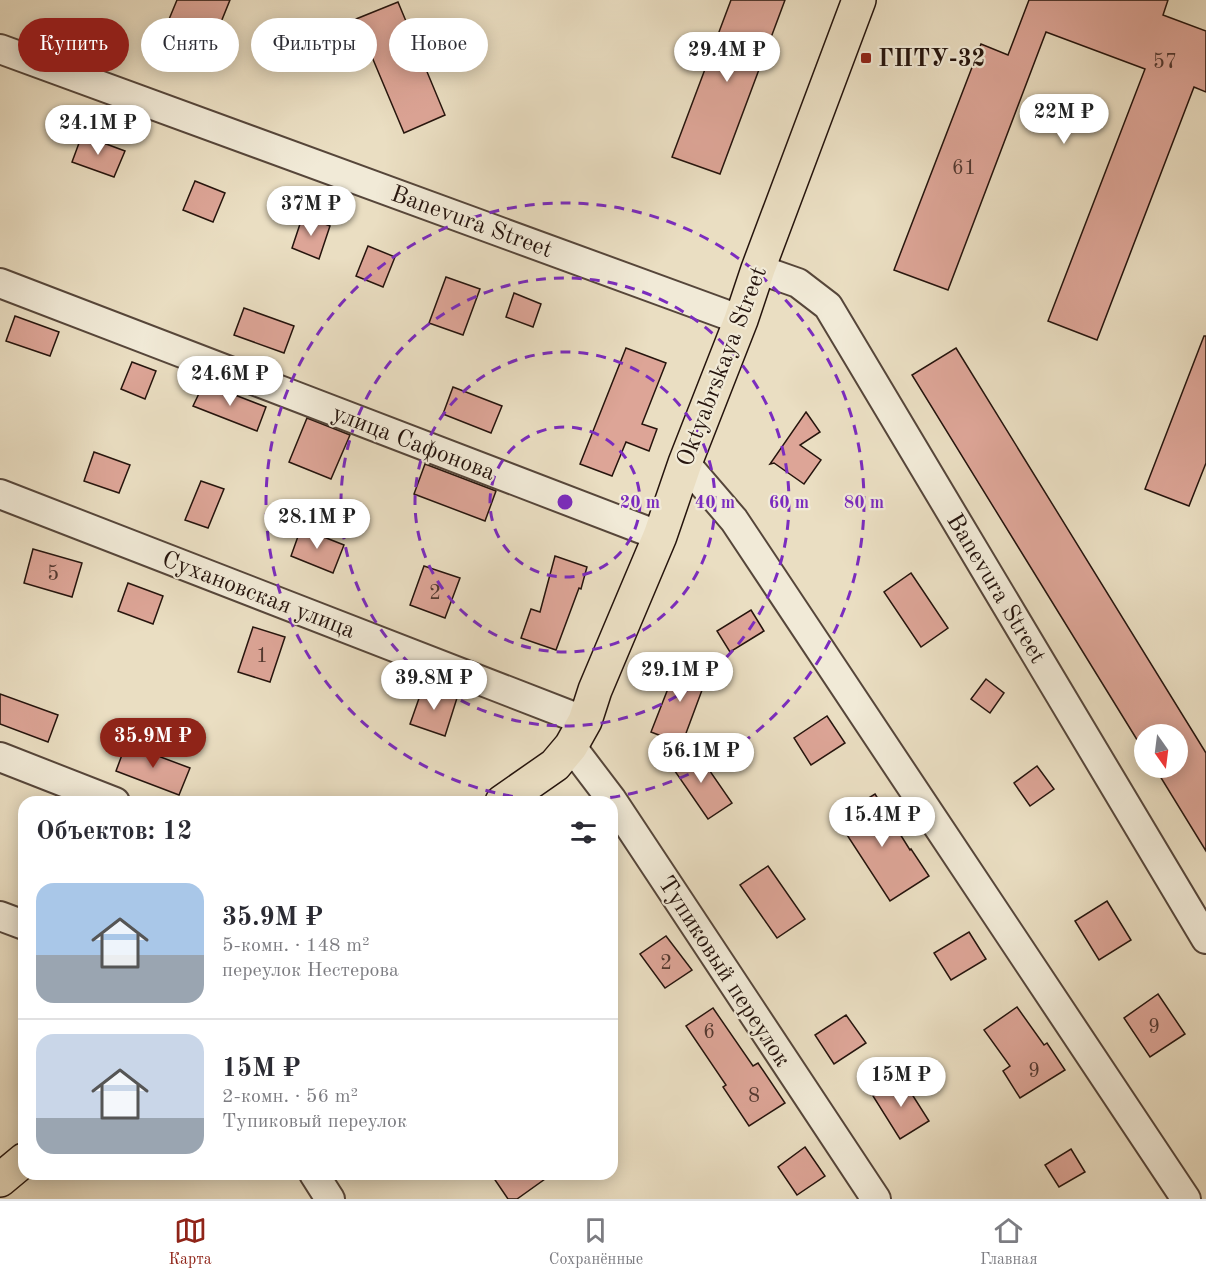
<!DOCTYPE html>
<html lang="ru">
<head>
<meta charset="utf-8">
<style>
	body { margin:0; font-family:"Old Standard TT",serif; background:#f2f2f3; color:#2b2b33; height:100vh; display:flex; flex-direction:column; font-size:22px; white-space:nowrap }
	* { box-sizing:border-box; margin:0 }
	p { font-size:20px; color:#7c7c81 }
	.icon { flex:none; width:33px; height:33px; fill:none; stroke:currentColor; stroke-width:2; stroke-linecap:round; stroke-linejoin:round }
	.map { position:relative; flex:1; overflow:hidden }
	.panel { position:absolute; left:18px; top:796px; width:600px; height:384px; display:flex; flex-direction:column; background:#fff; border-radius:18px; box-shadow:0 3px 15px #0003 }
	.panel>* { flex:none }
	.hud { position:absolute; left:18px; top:18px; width:600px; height:54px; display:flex; gap:12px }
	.needle { width:39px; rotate:166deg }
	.buttons { position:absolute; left:1134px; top:724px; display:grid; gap:12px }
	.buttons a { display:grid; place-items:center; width:54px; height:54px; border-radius:50%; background:#fff; box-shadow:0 3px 15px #0003; font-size:30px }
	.price { position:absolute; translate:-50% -51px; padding:0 14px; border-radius:21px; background:#fff; color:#222; font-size:20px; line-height:39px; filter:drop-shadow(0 2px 3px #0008) }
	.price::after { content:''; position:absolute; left:50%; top:36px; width:18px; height:14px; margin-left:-9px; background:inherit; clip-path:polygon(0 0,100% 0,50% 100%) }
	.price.selected { background:#8f2418; color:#fff }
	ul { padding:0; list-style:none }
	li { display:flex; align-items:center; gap:18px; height:150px; padding:0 18px }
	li+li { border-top:2px solid #e1e1e2 }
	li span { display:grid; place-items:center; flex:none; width:168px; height:120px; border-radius:18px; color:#555 }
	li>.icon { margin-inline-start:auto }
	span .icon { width:72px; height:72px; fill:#fffc; stroke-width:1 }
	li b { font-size:26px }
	h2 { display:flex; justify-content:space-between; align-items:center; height:72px; padding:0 18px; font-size:26px }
	.chip { padding:0 21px; border-radius:27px; background:#fff; box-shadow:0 3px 15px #0003; font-size:21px; line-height:54px }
	.chip.selected { background:#8f2418; color:#fff }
	.dock { display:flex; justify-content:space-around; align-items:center; height:84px; border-top:2px solid #e1e1e2; background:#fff; font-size:16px; color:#7c7c81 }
	.dock a { display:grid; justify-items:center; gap:3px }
	.dock .selected { color:#8f2418 }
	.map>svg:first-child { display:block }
	.building { fill:#dda597; stroke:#25140d; stroke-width:1.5 }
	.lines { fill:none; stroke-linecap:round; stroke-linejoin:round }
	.minor-casing { stroke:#56463a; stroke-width:32 }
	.major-casing { stroke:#25140d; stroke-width:36 }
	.minor { stroke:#f1ead7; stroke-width:28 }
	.major { stroke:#eadec2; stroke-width:33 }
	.ring { fill:none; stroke:#7b2cbf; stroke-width:3; stroke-dasharray:10 8 }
	.poi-dot { fill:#8f2418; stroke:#f1ead7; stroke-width:2 }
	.labels { text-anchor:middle; stroke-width:4.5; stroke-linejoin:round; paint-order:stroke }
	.number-label { font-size:21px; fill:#533830 }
	.poi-label { font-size:24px; font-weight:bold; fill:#25140d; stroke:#f1ead7; text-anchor:start }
	.street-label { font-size:24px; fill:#25140d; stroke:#f1ead7 }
	.centre { fill:#7b2cbf; stroke:#f1ead7; stroke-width:3 }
	.ring-label { font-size:18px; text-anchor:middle; font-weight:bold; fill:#7b2cbf; stroke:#f1ead7; stroke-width:4.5; stroke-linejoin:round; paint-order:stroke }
</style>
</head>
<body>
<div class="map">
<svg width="1206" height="1199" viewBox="0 0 1206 1199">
	<rect width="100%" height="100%" fill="#eadec2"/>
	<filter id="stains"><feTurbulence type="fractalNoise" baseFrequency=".00333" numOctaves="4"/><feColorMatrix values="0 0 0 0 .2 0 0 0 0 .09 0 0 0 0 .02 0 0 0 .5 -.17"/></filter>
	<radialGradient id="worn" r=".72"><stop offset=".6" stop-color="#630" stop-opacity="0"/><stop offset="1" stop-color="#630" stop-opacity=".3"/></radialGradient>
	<g class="building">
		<path d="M177,0H230L206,59L160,41Z"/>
		<path d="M731,0H785L720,174L672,157Z"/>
		<path d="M1029,0H1168L1163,15L1206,31V92L1194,87L1097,340L1048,321L1145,69L1046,32L948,290L894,270L981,44L1008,55Z"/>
		<path d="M398,2L445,115L404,133L356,19Z"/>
		<path d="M82,135L125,151L114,177L72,162Z"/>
		<path d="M195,181L225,193L213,222L183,210Z"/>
		<path d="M303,215L330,226L319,259L292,248Z"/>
		<path d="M368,246L395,257L383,287L356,276Z"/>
		<path d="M446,277L480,289L463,335L429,323Z"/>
		<path d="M514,293L541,304L533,327L506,317Z"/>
		<path d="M244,308L294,326L284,353L234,335Z"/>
		<path d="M15,316L59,332L50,356L6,341Z"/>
		<path d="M1204,336H1206V463L1189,506L1145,489Z"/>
		<path d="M626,348L666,363L642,424L657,429L649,451L626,442L612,476L580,464Z"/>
		<path d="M956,348L1206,753V851L1155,768H1178V735H1144V751L912,375Z"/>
		<path d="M132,362L156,371L145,399L121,389Z"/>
		<path d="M204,383L266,407L257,431L193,406Z"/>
		<path d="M453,387L502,406L491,433L443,414Z"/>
		<path d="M806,412L820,432L800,445L821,460L804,484L774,463L770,464Z"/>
		<path d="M307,418L350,435L331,479L289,462Z"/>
		<path d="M94,452L130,465L119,493L84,481Z"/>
		<path d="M425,464L496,491L485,521L414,494Z"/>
		<path d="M201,481L224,489L208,528L185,520Z"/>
		<path d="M301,528L344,545L333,573L291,556Z"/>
		<path d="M33,549L82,563L72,597L24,583Z"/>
		<path d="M555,556L587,567L581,589L579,588L556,650L521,638L531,609L540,612Z"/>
		<path d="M424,566L460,578L445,618L410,605Z"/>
		<path d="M911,573L948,628L921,647L884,592Z"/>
		<path d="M128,583L163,596L153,624L118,611Z"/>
		<path d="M751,610L764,631L730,652L717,631Z"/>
		<path d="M253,627L285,637L270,682L238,672Z"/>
		<path d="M678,663L708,674L682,744L651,732Z"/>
		<path d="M986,679L1004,693L990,713L971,699Z"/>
		<path d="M423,687L457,698L445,736L410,724Z"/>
		<path d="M0,694L58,715L48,742L0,724Z"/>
		<path d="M827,716L845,743L811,765L794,738Z"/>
		<path d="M126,744L190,768L179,795L116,771Z"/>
		<path d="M694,748L732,803L708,819L670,764Z"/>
		<path d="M1037,766L1054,789L1030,806L1014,783Z"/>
		<path d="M875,794L910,850L911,849L929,876L890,901L836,818Z"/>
		<path d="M768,866L805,919L777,938L740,885Z"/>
		<path d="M1107,901L1131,940L1099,960L1075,921Z"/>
		<path d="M969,932L986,959L951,980L934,953Z"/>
		<path d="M666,936L692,970L665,988L640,954Z"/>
		<path d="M1158,994L1185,1034L1150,1057L1124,1018Z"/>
		<path d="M1017,1007L1044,1045L1047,1043L1065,1070L1020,1098L1003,1071L1010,1066L984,1030Z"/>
		<path d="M713,1008L753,1066L758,1063L785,1103L749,1126L723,1087L726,1085L686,1026Z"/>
		<path d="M846,1015L866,1043L834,1064L815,1035Z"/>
		<path d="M901,1077L929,1121L900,1139L873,1096Z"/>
		<path d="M805,1147L825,1176L797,1195L778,1167Z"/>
		<path d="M1071,1149L1085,1172L1059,1187L1045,1165Z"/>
		<path d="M491,1174H552L517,1199H508Z"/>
	</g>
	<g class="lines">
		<g class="minor-casing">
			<g id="minor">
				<path d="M0,49L741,320"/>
				<path d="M758,269L798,283L828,306L1206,939"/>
				<path d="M0,283L660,536"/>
				<path d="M685,463L734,520L1186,1199"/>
				<path d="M0,494L585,721"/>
				<path d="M571,746L612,800L876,1199"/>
				<path d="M0,757L115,802"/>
				<path d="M0,916L24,925"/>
				<path d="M314,1174L330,1199"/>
			</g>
		</g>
		<g class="major-casing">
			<g id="major">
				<path d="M502,802L555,765L571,746L585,721L595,690L660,536L685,463L741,320L758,269L859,0"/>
				<path d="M0,1180L24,1160"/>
			</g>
		</g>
		<use href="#minor" class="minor"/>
		<use href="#major" class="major"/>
	</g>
	<g class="ring">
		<circle cx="565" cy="502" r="75"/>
		<circle cx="565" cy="502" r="150"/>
		<circle cx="565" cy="502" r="224"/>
		<circle cx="565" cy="502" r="299"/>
	</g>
	<rect class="poi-dot" x="860" y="52" width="12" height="12" rx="3"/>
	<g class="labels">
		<g class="number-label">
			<text x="1165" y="68">57</text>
			<text x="964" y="174">61</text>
			<text x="53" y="580">5</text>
			<text x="435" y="599">2</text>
			<text x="262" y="662">1</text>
			<text x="666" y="969">2</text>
			<text x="1154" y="1033">9</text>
			<text x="709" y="1038">6</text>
			<text x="1034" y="1077">9</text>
			<text x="754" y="1102">8</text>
		</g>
		<g class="poi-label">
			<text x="878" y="66">ГПТУ-32</text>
		</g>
		<g class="street-label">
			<text transform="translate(472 221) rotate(20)" y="8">Banevura Street</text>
			<text transform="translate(721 366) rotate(-69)" y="8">Oktyabrskaya Street</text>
			<text transform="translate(414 442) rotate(21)" y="8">улица Сафонова</text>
			<text transform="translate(997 588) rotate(59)" y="8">Banevura Street</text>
			<text transform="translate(259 594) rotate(21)" y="8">Сухановская улица</text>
			<text transform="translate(725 971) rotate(57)" y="8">Тупиковый переулок</text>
		</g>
	</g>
	<circle cx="565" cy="502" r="9" class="centre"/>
	<g class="ring-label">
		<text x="640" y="508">20 m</text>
		<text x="715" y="508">40 m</text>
		<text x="789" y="508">60 m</text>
		<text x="864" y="508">80 m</text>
	</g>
	<rect width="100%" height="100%" filter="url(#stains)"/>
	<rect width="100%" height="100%" fill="url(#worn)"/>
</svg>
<div class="buttons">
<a><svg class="needle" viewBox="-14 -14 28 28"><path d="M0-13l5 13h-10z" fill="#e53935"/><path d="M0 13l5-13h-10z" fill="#7c7c81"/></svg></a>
</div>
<b class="price" style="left:727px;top:83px">29.4M ₽</b>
<b class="price" style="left:1064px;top:145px">22M ₽</b>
<b class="price" style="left:98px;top:156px">24.1M ₽</b>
<b class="price" style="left:311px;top:237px">37M ₽</b>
<b class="price" style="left:230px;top:407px">24.6M ₽</b>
<b class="price" style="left:317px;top:550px">28.1M ₽</b>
<b class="price" style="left:680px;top:703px">29.1M ₽</b>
<b class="price" style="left:434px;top:711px">39.8M ₽</b>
<b class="price selected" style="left:153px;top:769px">35.9M ₽</b>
<b class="price" style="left:701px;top:784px">56.1M ₽</b>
<b class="price" style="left:882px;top:848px">15.4M ₽</b>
<b class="price" style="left:901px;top:1108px">15M ₽</b>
<div class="hud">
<a class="chip selected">Купить</a>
<a class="chip">Снять</a>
<a class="chip">Фильтры</a>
<a class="chip">Новое</a>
</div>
<section class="panel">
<h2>Объектов: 12<svg class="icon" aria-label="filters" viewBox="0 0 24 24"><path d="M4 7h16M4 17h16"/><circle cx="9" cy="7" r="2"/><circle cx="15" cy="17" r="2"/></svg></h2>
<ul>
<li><span style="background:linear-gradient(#a9c7e8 60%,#9aa5b1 0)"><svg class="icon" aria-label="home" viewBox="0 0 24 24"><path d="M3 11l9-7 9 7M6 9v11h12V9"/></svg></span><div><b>35.9M ₽</b><p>5-комн. · 148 m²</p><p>переулок Нестерова</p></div></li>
<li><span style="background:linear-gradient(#c9d6e8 70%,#9aa5b1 0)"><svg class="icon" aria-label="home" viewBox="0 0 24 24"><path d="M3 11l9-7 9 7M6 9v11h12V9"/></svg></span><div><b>15M ₽</b><p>2-комн. · 56 m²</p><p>Тупиковый переулок</p></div></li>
</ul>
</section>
</div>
<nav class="dock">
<a class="selected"><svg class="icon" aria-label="map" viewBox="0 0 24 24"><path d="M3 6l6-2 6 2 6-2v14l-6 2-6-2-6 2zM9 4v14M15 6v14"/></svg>Карта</a>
<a><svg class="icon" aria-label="saved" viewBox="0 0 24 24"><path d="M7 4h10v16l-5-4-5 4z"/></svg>Сохранённые</a>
<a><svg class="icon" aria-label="home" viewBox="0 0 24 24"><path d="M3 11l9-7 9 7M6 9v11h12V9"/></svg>Главная</a>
</nav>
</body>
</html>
